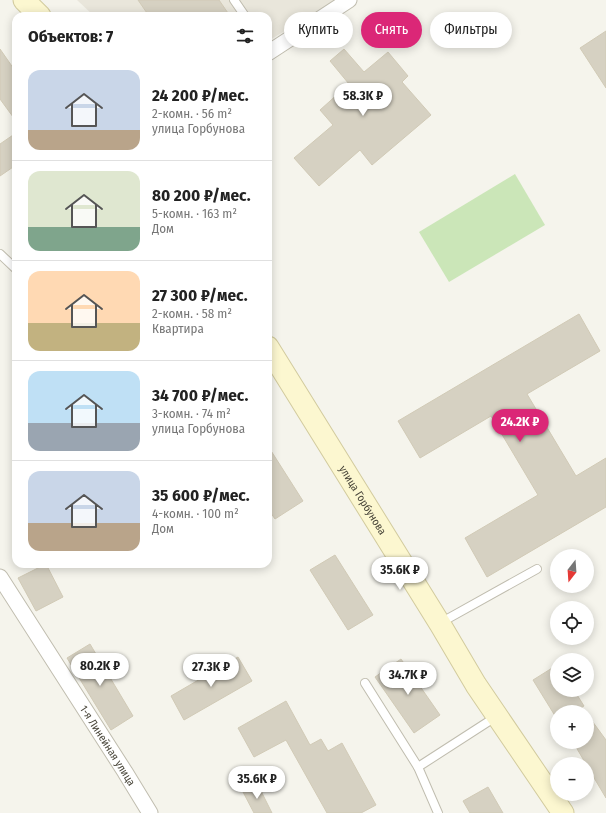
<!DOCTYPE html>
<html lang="ru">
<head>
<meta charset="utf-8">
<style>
	body { margin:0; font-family:"Fira Sans Condensed",sans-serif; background:#f6f6f6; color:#222; height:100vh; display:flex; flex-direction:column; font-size:15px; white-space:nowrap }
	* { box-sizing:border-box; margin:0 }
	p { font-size:13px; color:#767676 }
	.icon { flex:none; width:22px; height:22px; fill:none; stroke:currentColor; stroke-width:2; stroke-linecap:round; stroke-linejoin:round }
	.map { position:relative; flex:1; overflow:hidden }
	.drawer { position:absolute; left:12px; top:12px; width:260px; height:556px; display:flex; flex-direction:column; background:#fff; border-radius:12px; box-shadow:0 2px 10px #0003 }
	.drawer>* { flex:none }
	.banner { position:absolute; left:284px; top:12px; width:262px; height:36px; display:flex; gap:8px }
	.needle { width:26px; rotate:197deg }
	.controls { position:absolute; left:550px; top:549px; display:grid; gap:8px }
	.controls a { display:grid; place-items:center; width:44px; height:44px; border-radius:50%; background:#fff; box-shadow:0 2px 10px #0003; font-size:20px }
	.price { position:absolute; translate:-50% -34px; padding:0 9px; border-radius:14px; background:#fff; color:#222; font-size:13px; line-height:26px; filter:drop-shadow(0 1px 2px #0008) }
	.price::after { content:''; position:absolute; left:50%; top:24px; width:12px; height:9px; margin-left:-6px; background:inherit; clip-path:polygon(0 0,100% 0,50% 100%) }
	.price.on { background:#db2777; color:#fff }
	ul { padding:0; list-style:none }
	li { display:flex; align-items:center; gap:12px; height:100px; padding:0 16px }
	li+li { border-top:1px solid #e0e0e0 }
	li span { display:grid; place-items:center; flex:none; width:112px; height:80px; border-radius:12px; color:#555 }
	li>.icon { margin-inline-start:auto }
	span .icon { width:48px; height:48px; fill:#fffc; stroke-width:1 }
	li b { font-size:17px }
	h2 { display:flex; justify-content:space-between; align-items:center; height:48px; padding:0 16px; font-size:17px }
	.chip { padding:0 14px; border-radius:18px; background:#fff; box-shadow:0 2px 10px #0003; font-size:14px; line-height:36px }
	.chip.on { background:#db2777; color:#fff }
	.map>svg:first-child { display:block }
	.residential { fill:#e9e6db }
	.green { fill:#cbe6b8 }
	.building { fill:#d6d1c2; stroke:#d1cab6 }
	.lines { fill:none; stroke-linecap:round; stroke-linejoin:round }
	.lane-casing { stroke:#c0bdaf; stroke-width:10 }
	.street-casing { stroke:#c0bdaf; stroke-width:17 }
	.secondary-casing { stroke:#d2cb9e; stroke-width:23 }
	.lane { stroke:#fff; stroke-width:8 }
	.street { stroke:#fff; stroke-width:15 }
	.secondary { stroke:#fcf7d0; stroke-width:21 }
	.labels { text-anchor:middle; stroke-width:4; stroke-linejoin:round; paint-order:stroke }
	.street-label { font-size:11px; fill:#49463a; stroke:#fff }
</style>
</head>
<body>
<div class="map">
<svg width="606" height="813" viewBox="0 0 606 813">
	<rect width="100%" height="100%" fill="#f5f4ec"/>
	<path class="residential" d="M77,0H337L268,41V16H94Z"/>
	<path class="green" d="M515,174L545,225L449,282L419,232Z"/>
	<g class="building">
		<path d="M138,0H219L230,16H149Z"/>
		<path d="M606,31V88L580,48Z"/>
		<path d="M0,49L16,72V121L0,99Z"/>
		<path d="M344,49L364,72L388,52L408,76L402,82L431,115L372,165L360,150L319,186L294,158L333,125L320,110L349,84L330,61Z"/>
		<path d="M16,133V165L0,176V144Z"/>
		<path d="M579,314L600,351L527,394L576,476L606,458V507L487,577L465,538L538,495L491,416L420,458L398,421Z"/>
		<path d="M268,446L303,501L275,519L268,509Z"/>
		<path d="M335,555L373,615L348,630L310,570Z"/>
		<path d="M46,564L63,597L36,611L18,578Z"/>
		<path d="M90,644L133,716L111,730L67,658Z"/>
		<path d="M238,657L252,681L184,720L171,696Z"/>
		<path d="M401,659L440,715L414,733L375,677Z"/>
		<path d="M557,665V690H574L584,706L574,712H557V719L533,680Z"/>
		<path d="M286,701L310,745L321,739L328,751L342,743L376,805L361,813H327L286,740L254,757L238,728Z"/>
		<path d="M587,714L606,740V798L587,766V764H586L573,742H587Z"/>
		<path d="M257,783L272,813H254L242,790Z"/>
		<path d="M488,787L503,813H470L463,801Z"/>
	</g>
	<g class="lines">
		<g class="lane-casing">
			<g id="lane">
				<path d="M234,0L245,16"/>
				<path d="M0,254L16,269"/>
				<path d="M440,623L537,569"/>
				<path d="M365,683L418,767L438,813"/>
				<path d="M418,767L497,716"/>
			</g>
		</g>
		<g class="street-casing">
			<g id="street">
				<path d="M268,53L349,0"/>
				<path id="s1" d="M0,577L125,772L150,813"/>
			</g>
		</g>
		<g class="secondary-casing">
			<g id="secondary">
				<path d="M24,0L40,16"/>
				<path id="s2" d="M268,347L440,624L476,685L563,813"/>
			</g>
		</g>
		<use href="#lane" class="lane"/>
		<use href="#street" class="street"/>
		<use href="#secondary" class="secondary"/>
	</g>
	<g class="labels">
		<g class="street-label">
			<text dy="4" stroke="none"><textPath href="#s2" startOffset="180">улица Горбунова</textPath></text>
			<text dy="4" stroke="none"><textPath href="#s1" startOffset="200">1-я Линейная улица</textPath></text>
		</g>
	</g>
</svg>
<div class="controls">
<a><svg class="needle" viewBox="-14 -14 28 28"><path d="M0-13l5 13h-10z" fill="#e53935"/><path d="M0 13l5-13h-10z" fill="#767676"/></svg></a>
<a><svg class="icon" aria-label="locate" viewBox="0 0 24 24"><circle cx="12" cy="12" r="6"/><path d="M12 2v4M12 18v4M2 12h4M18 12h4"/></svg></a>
<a><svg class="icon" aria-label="layers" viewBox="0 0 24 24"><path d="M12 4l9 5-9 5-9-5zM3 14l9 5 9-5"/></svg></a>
<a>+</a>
<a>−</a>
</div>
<b class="price" style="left:363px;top:117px">58.3K ₽</b>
<b class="price on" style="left:520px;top:443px">24.2K ₽</b>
<b class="price" style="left:400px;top:591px">35.6K ₽</b>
<b class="price" style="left:100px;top:687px">80.2K ₽</b>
<b class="price" style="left:211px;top:688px">27.3K ₽</b>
<b class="price" style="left:408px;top:696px">34.7K ₽</b>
<b class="price" style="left:257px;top:800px">35.6K ₽</b>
<div class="banner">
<a class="chip">Купить</a>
<a class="chip on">Снять</a>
<a class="chip">Фильтры</a>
</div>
<section class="drawer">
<h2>Объектов: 7<svg class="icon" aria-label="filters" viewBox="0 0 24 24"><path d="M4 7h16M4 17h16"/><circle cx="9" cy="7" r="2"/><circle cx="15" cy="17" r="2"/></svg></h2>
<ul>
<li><span style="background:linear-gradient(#c9d6e8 75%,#b9a48a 0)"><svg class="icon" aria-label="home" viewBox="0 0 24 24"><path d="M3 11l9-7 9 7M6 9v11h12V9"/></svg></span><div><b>24 200 ₽/мес.</b><p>2-комн. · 56 m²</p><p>улица Горбунова</p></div></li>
<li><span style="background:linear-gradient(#dfe7d0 70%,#7fa58c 0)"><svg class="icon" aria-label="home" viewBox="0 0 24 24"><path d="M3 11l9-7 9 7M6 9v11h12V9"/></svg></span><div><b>80 200 ₽/мес.</b><p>5-комн. · 163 m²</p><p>Дом</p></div></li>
<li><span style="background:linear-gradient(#ffd9b3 65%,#c2b280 0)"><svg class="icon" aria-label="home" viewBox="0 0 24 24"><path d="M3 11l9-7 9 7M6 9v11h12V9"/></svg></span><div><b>27 300 ₽/мес.</b><p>2-комн. · 58 m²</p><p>Квартира</p></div></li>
<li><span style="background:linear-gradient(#bfe0f5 65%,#9aa5b1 0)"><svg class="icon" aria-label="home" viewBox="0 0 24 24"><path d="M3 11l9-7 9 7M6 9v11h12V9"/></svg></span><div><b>34 700 ₽/мес.</b><p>3-комн. · 74 m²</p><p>улица Горбунова</p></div></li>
<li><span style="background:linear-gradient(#c9d6e8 65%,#b9a48a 0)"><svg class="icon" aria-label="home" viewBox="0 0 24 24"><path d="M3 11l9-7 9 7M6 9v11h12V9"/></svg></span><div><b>35 600 ₽/мес.</b><p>4-комн. · 100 m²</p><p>Дом</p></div></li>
</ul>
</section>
</div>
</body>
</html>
